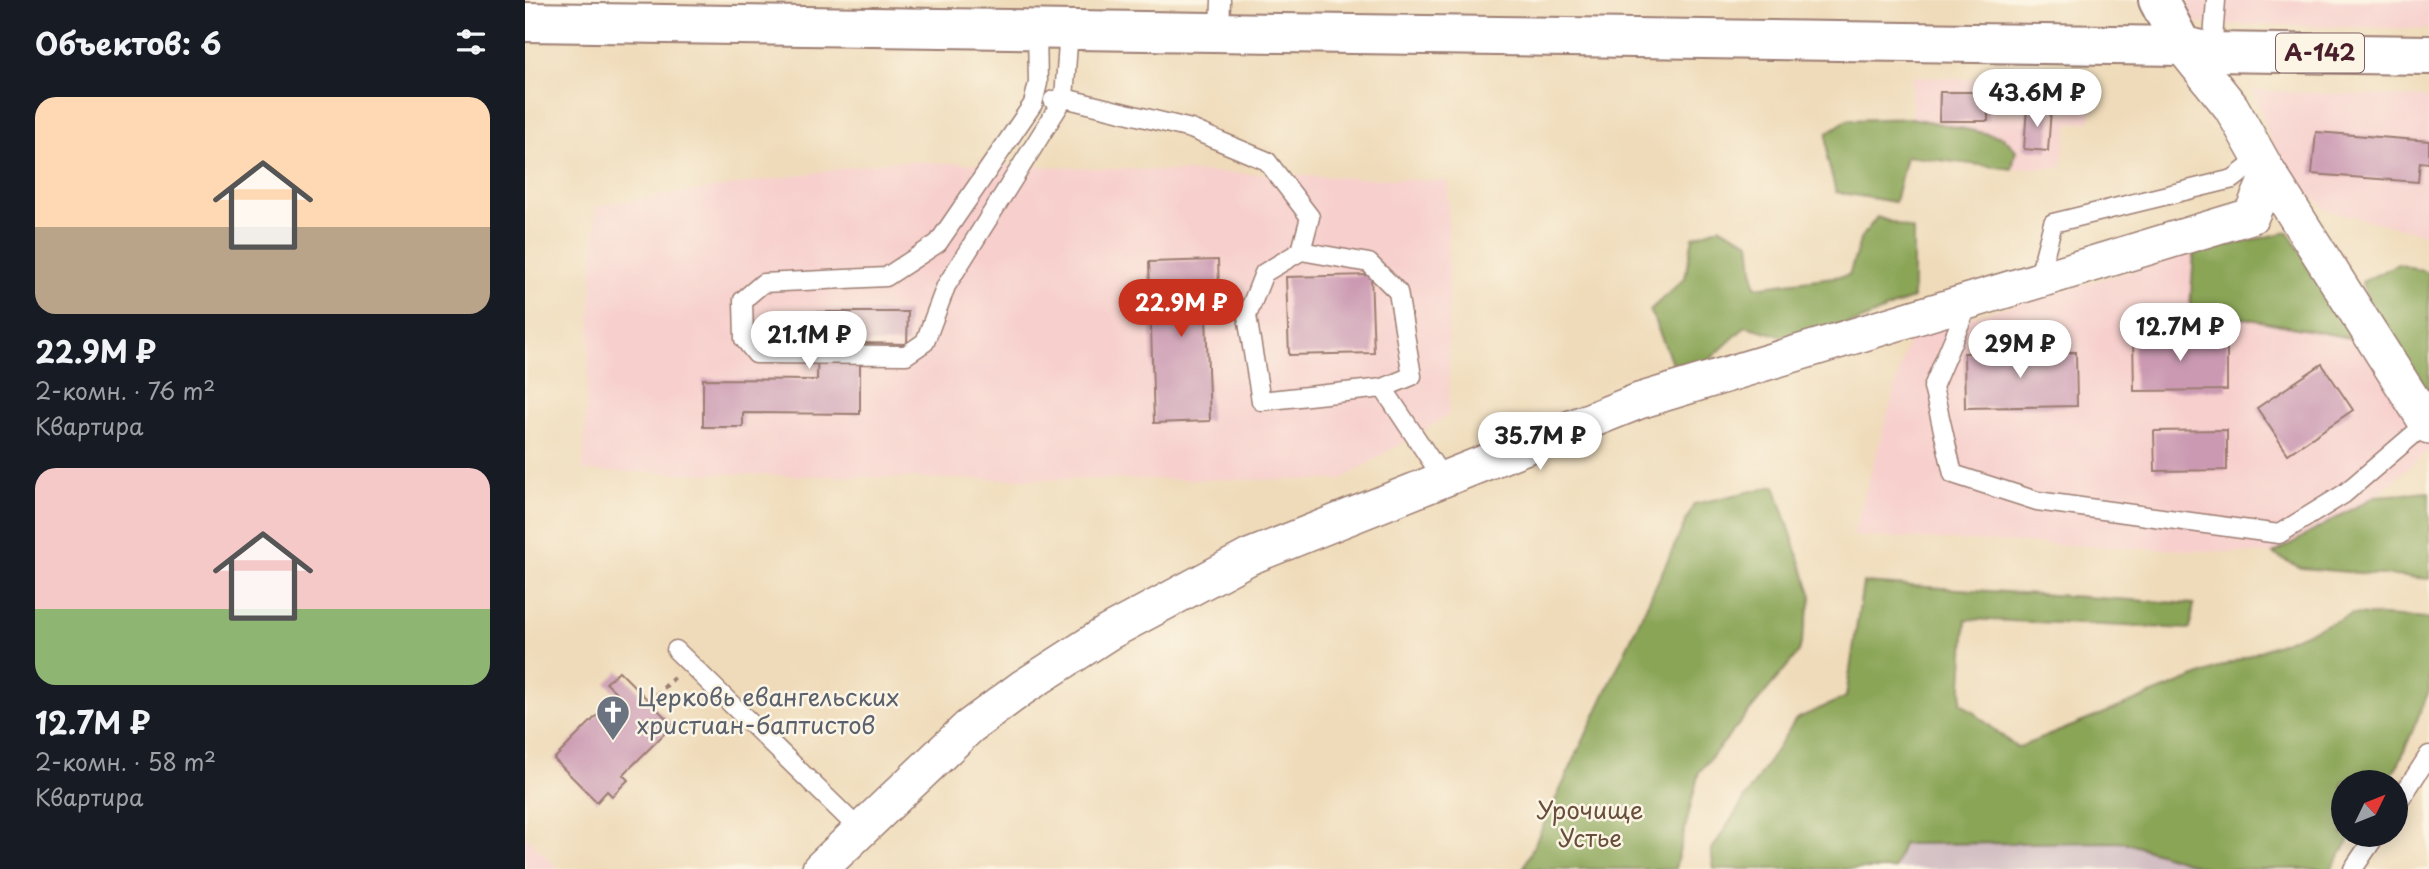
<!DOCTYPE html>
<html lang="ru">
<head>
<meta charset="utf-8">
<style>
	body { margin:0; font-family:"Playpen Sans",sans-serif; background:#20242c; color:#f1f3f6; height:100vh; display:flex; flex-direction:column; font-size:26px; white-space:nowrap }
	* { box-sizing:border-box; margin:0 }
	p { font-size:23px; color:#9ea1a6 }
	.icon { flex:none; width:38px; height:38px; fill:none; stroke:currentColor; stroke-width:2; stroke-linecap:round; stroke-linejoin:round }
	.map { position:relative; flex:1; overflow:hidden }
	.sheet { display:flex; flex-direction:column; background:#171b24; width:525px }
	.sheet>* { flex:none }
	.needle { width:46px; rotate:47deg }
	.controls { position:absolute; left:1806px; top:770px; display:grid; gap:14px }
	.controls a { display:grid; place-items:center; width:77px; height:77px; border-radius:50%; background:#171b24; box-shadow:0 4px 18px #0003; font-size:35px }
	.price { position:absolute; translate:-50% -60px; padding:0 16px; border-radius:24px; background:#fff; color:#222; font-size:23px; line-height:46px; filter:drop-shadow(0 2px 4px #0008) }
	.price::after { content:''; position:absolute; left:50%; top:42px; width:21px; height:16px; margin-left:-10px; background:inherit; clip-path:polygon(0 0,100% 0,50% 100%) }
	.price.on { background:#c8321e; color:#fff }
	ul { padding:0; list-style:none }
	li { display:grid; align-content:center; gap:14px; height:371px; padding:0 35px }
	li span { display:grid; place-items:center; height:217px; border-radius:21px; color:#555 }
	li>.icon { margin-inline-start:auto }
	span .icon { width:126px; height:126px; fill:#fffc; stroke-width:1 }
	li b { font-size:30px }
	h2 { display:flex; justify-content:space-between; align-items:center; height:84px; padding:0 35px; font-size:30px }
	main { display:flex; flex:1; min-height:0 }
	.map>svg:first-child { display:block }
	.built { fill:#f7d0cd }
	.industrial { fill:#d2bec3 }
	.forest { fill:#8aa557; stroke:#6a6241; stroke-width:2 }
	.building { fill:#cb9ab2 }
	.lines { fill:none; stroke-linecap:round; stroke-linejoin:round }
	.lane-casing { stroke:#9c7d72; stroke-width:21 }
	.street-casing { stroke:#9c7d72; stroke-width:38 }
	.secondary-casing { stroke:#9c7d72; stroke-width:42 }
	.highway-casing { stroke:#9c7d72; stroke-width:42 }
	.path { stroke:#9c7d72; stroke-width:4.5; stroke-dasharray:5 5; stroke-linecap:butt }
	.lane { stroke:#fff; stroke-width:18 }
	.street { stroke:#fff; stroke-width:35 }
	.secondary { stroke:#fff; stroke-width:38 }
	.highway { stroke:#fff; stroke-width:38 }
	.labels { text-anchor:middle; stroke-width:5; stroke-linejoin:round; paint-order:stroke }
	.shield { fill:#fcf5e5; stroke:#7f5f63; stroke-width:2 }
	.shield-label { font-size:23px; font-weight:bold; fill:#4a1f2b }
	.worship-label { font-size:24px; fill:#5b616d; stroke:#fcf5e5; text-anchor:start }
	.park-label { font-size:24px; fill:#684f3b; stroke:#fcf5e5 }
</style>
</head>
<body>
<main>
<section class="sheet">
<h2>Объектов: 6<svg class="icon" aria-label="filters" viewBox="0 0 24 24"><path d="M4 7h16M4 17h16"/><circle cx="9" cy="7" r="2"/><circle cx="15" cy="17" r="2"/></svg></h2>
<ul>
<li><span style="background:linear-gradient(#ffd9b3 60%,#b9a48a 0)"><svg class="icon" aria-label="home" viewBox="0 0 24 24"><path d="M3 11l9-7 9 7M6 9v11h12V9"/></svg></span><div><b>22.9M ₽</b><p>2-комн. · 76 m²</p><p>Квартира</p></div></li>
<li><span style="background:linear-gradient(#f6c9c9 65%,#8fb573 0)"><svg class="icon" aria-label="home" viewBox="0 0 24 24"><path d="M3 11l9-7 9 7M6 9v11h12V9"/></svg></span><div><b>12.7M ₽</b><p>2-комн. · 58 m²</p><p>Квартира</p></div></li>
</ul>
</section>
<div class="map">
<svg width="1904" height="869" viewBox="0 0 1904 869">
	<rect width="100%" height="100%" fill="#fcf5e5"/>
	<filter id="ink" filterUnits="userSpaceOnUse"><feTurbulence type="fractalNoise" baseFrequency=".0143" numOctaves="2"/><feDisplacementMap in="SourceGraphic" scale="14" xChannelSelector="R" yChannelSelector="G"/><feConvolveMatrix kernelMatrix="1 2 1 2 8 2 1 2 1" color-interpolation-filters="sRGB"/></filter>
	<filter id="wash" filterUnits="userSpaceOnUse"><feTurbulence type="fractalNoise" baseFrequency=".00686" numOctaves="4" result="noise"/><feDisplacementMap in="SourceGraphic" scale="28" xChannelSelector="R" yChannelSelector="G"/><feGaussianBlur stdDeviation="1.57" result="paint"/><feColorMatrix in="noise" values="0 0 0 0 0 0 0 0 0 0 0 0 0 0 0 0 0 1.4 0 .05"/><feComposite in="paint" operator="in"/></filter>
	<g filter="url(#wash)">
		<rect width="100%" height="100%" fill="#efdbba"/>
		<g class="built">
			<path d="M1655,0H1904V29L1654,23Z"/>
			<path d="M1387,76L1570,86L1565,121L1544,124L1536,167L1487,169L1491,150L1478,137L1387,118Z"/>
			<path d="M1728,90L1904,98V235L1802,210L1756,168Z"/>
			<path d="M367,161L923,181L924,415L815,480L432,479L58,471L71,206Z"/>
			<path d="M1669,253L1666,308L1863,337L1904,392V450L1850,496L1748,554L1328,536L1385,334Z"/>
			<path d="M0,835L33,869H0Z"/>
		</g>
		<path class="industrial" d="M1599,842L1684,869H1369L1377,844Z"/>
		<g class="forest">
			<path d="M1387,118L1478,137L1491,150L1487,169L1381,156L1370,202L1311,192L1302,158V133L1322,120Z"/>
			<path d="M1352,217L1388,230V298L1332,322L1260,337L1221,326L1181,363L1148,365L1125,310L1160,278L1168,237L1195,227L1225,242L1230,287L1324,275L1336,238Z"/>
			<path d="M1763,232L1831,339L1665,308L1669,253Z"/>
			<path d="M1873,264L1904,273V392L1846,313L1837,282Z"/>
			<path d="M1250,486L1287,596L1274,652L1174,772L1150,869H998L1169,504Z"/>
			<path d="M1904,492V579L1776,568L1748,554L1850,496Z"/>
			<path d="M1338,583L1669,604L1665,629L1441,619L1436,702L1492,748L1828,614L1904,619V691L1875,761L1862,782H1818V835H1828L1806,869H1684L1599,842L1378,844L1369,869H1189L1186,851L1271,719L1321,697Z"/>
		</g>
		<g id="blocks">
			<g class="building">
				<path d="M1415,92H1463V121H1414Z"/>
				<path d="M1502,107L1526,109L1523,151L1499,149Z"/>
				<path d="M1791,132L1904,141V163L1895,162L1893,182L1787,174Z"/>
				<path d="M693,260L694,290H680L685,421L629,423L624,262Z"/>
				<path d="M846,275L849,353L764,355L761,277Z"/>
				<path d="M277,312H383L382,344L335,343V414L218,413V427H178V379L292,380L293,343H277Z"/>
				<path d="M1608,336H1702V390L1609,391Z"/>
				<path d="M1551,352L1552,406L1440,408L1439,353Z"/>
				<path d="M1797,364L1828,410L1763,454L1732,408Z"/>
				<path d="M1702,430V470L1630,471L1629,431Z"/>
				<path d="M94,671L148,725L98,775L103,780L87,796L82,791L72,802L29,759L93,694L81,683Z"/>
			</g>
		</g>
	</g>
	<g filter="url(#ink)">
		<use href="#blocks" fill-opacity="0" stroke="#9c7d72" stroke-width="2"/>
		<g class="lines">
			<g class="lane-casing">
				<g id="lane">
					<path d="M512,29L513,83L508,104L413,243L361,277L238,283L218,300L219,339L231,354L381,355L400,342L421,286L539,98L544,30"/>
					<path d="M695,32L696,0"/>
					<path d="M1687,52L1691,0"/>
					<path d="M528,100L539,98L666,129L742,161L785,217L776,251L844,263L873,292L887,376L858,388"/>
					<path d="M776,251L739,273L722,316L736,401L858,388L919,480"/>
					<path d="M1513,280L1528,223L1708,179L1735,158"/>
					<path d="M1445,300L1408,387L1428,474L1512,501L1754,534L1819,494L1902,423"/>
					<path d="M151,650L336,831"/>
					<path d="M1871,806L1904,755"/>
					<path d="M1828,869L1851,835"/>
				</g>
			</g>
			<g class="street-casing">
				<g id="street">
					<path d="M1657,46L1706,107L1744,174L1904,426"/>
					<path d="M295,869L444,727L497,688L584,632L724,557L1114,401L1726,216L1744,174"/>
				</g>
			</g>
			<g class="secondary-casing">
				<path id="secondary" d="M1633,0L1657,46"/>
			</g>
			<g class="highway-casing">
				<path id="highway" d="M0,22L1657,46L1687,52L1904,55"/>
			</g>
			<path class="path" d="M124,702L149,678"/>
			<use href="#lane" class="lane"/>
			<use href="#street" class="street"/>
			<use href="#secondary" class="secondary"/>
			<use href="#highway" class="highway"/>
		</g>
	</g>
	<defs>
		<g id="church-pin" transform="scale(1.75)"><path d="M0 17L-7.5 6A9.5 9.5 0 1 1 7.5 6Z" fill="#6b7280" stroke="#fcf5e5"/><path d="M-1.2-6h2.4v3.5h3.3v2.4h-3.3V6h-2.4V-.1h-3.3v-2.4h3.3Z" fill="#fff"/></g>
	</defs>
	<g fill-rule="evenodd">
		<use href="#church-pin" x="88" y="712"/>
	</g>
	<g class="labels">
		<rect class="shield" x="1751" y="33.5" width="88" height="39" rx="5"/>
		<g class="shield-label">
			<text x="1795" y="61">А-142</text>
		</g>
		<g class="worship-label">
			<text x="112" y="706">Церковь евангельских<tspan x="112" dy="28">христиан-баптистов</tspan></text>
		</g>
		<g class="park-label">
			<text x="1065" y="819">Урочище<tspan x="1065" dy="28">Устье</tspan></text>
		</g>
	</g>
</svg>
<div class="controls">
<a><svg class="needle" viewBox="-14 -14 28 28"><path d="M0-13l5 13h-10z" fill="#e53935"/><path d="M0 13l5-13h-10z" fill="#9ea1a6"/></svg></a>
</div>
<b class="price" style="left:1512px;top:129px">43.6M ₽</b>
<b class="price on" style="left:656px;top:339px">22.9M ₽</b>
<b class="price" style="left:1655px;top:363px">12.7M ₽</b>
<b class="price" style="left:284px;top:371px">21.1M ₽</b>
<b class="price" style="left:1495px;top:380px">29M ₽</b>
<b class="price" style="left:1015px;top:472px">35.7M ₽</b>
</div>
</main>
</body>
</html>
